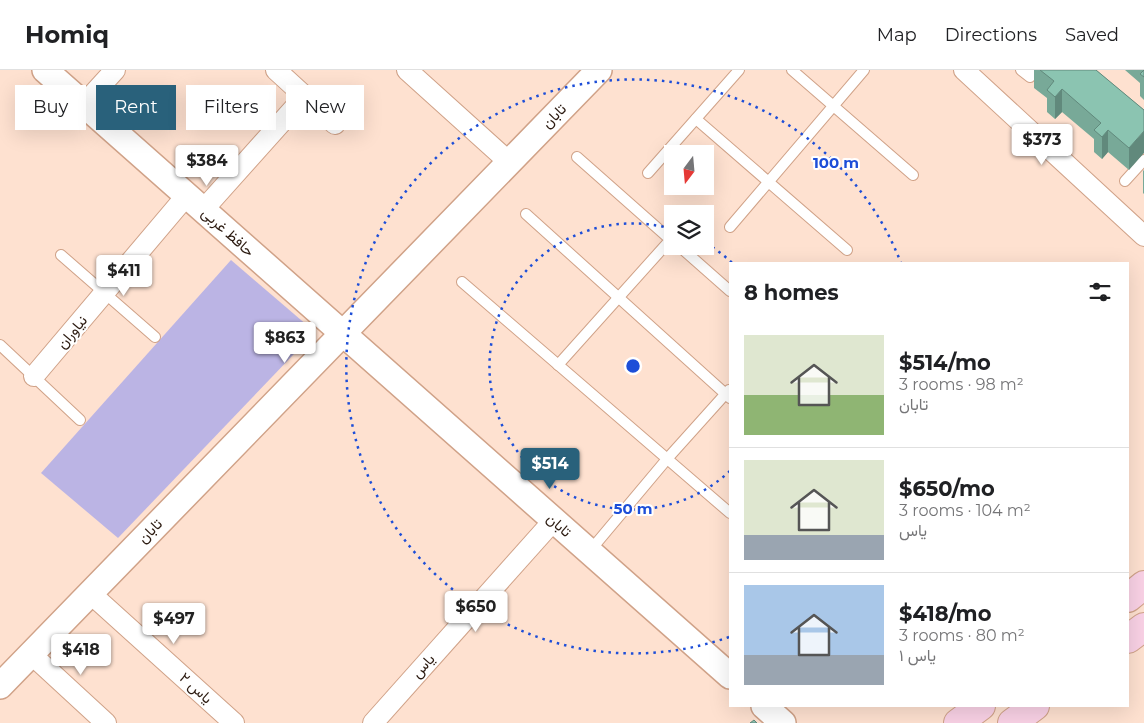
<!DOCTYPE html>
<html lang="en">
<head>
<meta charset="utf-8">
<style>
	body { margin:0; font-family:Montserrat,Vazirmatn,sans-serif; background:#f6f6f6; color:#202124; height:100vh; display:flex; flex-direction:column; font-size:19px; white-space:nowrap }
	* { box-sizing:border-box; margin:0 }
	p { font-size:16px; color:#757577 }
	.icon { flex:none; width:28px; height:28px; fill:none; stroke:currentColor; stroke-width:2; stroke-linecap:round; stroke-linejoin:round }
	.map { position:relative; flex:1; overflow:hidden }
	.sheet { position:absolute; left:729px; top:192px; width:400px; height:445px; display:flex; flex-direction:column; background:#fff; border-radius:0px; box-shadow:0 5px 20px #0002 }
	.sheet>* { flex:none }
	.hud { position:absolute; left:15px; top:15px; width:475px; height:45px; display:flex; gap:10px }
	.needle { width:32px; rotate:196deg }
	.buttons { position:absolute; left:664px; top:75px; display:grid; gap:10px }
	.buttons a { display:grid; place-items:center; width:50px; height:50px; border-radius:0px; background:#fff; box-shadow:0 5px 20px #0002; font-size:25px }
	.price { position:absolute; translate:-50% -42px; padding:0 11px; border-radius:5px; background:#fff; color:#222; font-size:16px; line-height:32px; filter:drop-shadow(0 1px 2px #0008) }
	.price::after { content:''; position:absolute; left:50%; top:30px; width:15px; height:11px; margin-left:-8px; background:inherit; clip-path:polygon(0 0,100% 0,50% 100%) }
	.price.active { background:#29617b; color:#fff }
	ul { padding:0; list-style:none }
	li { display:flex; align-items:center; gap:15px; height:125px; padding:0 15px }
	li+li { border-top:1px solid #e0e0e0 }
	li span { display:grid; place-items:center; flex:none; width:140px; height:100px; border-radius:0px; color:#555 }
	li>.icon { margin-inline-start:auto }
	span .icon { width:60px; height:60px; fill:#fffc; stroke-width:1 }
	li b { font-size:21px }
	h2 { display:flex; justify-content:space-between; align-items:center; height:60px; padding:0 15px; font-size:21px }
	.chip { padding:0 18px; border-radius:0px; background:#fff; box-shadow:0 5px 20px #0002; font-size:18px; line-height:45px }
	.chip.active { background:#29617b; color:#fff }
	header { display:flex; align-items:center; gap:30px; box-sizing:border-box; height:70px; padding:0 25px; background:#fff; border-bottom:1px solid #e0e0e0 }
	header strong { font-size:24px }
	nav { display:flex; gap:28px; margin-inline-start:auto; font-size:18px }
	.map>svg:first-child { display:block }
	.green { fill:#bbb4e4 }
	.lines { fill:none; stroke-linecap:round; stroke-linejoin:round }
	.service-casing { stroke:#d0a288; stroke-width:12 }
	.minor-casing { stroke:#d0a288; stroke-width:22 }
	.tertiary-casing { stroke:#d0a288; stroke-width:28 }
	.secondary-casing { stroke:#d0a288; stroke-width:30 }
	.service { stroke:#fff; stroke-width:10 }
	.minor { stroke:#fff; stroke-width:20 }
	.tertiary { stroke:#fff; stroke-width:25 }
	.secondary { stroke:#f9d1e5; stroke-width:28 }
	.wall { fill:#78a998 }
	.shaded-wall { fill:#61897c }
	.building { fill:#8bc4b1; stroke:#61897c }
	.ring { fill:none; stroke:#1d4ed8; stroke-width:2.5; stroke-dasharray:2.5 5 }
	.labels { text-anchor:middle; stroke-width:4; stroke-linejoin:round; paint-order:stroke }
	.street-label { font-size:15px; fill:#2b1a10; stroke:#fff }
	.centre { fill:#1d4ed8; stroke:#fff; stroke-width:2.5 }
	.ring-label { font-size:15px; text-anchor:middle; font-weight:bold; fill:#1d4ed8; stroke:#fff; stroke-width:4; stroke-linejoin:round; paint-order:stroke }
</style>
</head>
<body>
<header>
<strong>Homiq</strong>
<nav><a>Map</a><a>Directions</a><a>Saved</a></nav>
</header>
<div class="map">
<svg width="1144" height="653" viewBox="0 0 1144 653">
	<rect width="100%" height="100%" fill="#fee1d0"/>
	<path class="green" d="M231,190L315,262L118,468L41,403Z"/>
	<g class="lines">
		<g class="service-casing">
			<g id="service">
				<path d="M792,0L913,105"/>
				<path d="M1021,0L1030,7L1036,0"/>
				<path d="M696,49L847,180"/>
				<path d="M577,87L672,171"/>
				<path d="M648,103L739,0"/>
				<path d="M1125,111L1144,90"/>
				<path d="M526,144L730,328"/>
				<path d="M730,157L864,0"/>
				<path d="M679,176L730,221"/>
				<path d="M61,185L155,267"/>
				<path d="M462,212L730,443"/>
				<path d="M0,275L80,350"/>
				<path d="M558,295L671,169"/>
				<path d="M589,482L667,389L729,320"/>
			</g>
		</g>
		<g class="minor-casing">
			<g id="minor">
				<path d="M276,0L335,54"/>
				<path d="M407,0L509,92"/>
				<path d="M964,0L1144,166"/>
				<path d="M84,34L115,0"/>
				<path d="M203,140L305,26"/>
				<path d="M34,306L187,125"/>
				<path d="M90,523L234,653"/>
				<path d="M31,584L106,653"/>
				<path d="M373,653L554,450"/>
			</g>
		</g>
		<g class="tertiary-casing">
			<g id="tertiary">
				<path d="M45,0L730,606"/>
				<path d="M0,616L599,0"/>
				<path d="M764,636L783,653"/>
			</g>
		</g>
		<g class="secondary-casing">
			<g id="secondary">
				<path d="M1128,528L1144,515"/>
				<path d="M1128,569L1144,557"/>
				<path d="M958,653L981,636"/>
				<path d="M1012,653L1035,636"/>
			</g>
		</g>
		<use href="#service" class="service"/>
		<use href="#minor" class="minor"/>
		<use href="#tertiary" class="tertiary"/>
		<use href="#secondary" class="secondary"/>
	</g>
	<g class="wall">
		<path d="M1034,0H1096L1144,40L1129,100L1108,82L1102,89L1094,82V69L1062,42L1055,49L1047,42V28L1034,18Z"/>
		<path d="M1125,0H1144V30L1140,26V13Z"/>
		<path d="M1144,100V124L1143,123V101Z"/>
	</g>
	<g class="shaded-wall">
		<path d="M1062,19V42L1055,49V27Z"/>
		<path d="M1108,60V82L1102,89V67Z"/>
		<path d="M1144,61V83L1129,100V78Z"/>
	</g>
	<g class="building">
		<path d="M1040,0H1096L1144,40V61L1129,78L1108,60L1102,67L1094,60L1101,53L1062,19L1055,27L1047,20L1054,11Z"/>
		<path d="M1144,0V7L1140,4Z"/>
		<path d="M754,650L757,653H750Z"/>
	</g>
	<g class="ring">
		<path d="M730 401A143 143 0 1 1 672 159M706 173A143 143 0 0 1 732 193"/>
		<path d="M729 567A287 287 0 1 1 901 193"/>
	</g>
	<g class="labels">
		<g class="street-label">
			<text transform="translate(554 46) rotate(-46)" y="5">تابان</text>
			<text transform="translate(228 162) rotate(42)" y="5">حافظ غربی</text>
			<text transform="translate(72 262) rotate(-50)" y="5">نیاوران</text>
			<text transform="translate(559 455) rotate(41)" y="5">تابان</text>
			<text transform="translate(150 461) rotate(-46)" y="5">تابان</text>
			<text transform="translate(423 596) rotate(-48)" y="5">یاس</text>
			<text transform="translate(196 618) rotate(42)" y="5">یاس ۲</text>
		</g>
	</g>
	<circle cx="633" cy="296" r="8" class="centre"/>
	<g class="ring-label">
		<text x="836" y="98">100 m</text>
		<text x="633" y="444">50 m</text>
	</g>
</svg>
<div class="buttons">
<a><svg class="needle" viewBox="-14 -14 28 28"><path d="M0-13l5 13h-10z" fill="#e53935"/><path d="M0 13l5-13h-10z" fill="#757577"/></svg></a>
<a><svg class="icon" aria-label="layers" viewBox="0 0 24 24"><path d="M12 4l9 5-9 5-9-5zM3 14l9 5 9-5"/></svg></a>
</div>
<b class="price" style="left:1042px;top:96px">$373</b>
<b class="price" style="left:207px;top:117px">$384</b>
<b class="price" style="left:124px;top:227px">$411</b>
<b class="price" style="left:285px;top:294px">$863</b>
<b class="price active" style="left:550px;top:420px">$514</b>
<b class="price" style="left:476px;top:563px">$650</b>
<b class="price" style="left:174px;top:575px">$497</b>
<b class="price" style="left:81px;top:606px">$418</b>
<div class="hud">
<a class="chip">Buy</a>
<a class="chip active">Rent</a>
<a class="chip">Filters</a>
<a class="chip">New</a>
</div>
<section class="sheet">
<h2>8 homes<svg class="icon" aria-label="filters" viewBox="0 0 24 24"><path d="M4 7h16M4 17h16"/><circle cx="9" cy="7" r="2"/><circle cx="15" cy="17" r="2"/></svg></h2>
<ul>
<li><span style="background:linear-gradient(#dfe7d0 60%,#8fb573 0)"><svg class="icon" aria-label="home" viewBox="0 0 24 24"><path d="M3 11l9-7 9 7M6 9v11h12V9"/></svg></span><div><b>$514/mo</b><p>3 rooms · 98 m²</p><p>تابان</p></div></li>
<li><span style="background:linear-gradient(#dfe7d0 75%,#9aa5b1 0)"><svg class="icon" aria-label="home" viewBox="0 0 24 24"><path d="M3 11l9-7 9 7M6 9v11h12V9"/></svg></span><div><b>$650/mo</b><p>3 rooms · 104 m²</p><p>یاس</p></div></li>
<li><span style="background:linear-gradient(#a9c7e8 70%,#9aa5b1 0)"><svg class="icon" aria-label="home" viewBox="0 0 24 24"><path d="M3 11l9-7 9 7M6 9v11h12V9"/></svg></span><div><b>$418/mo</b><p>3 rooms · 80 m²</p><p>یاس ۱</p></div></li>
</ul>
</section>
</div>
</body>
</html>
